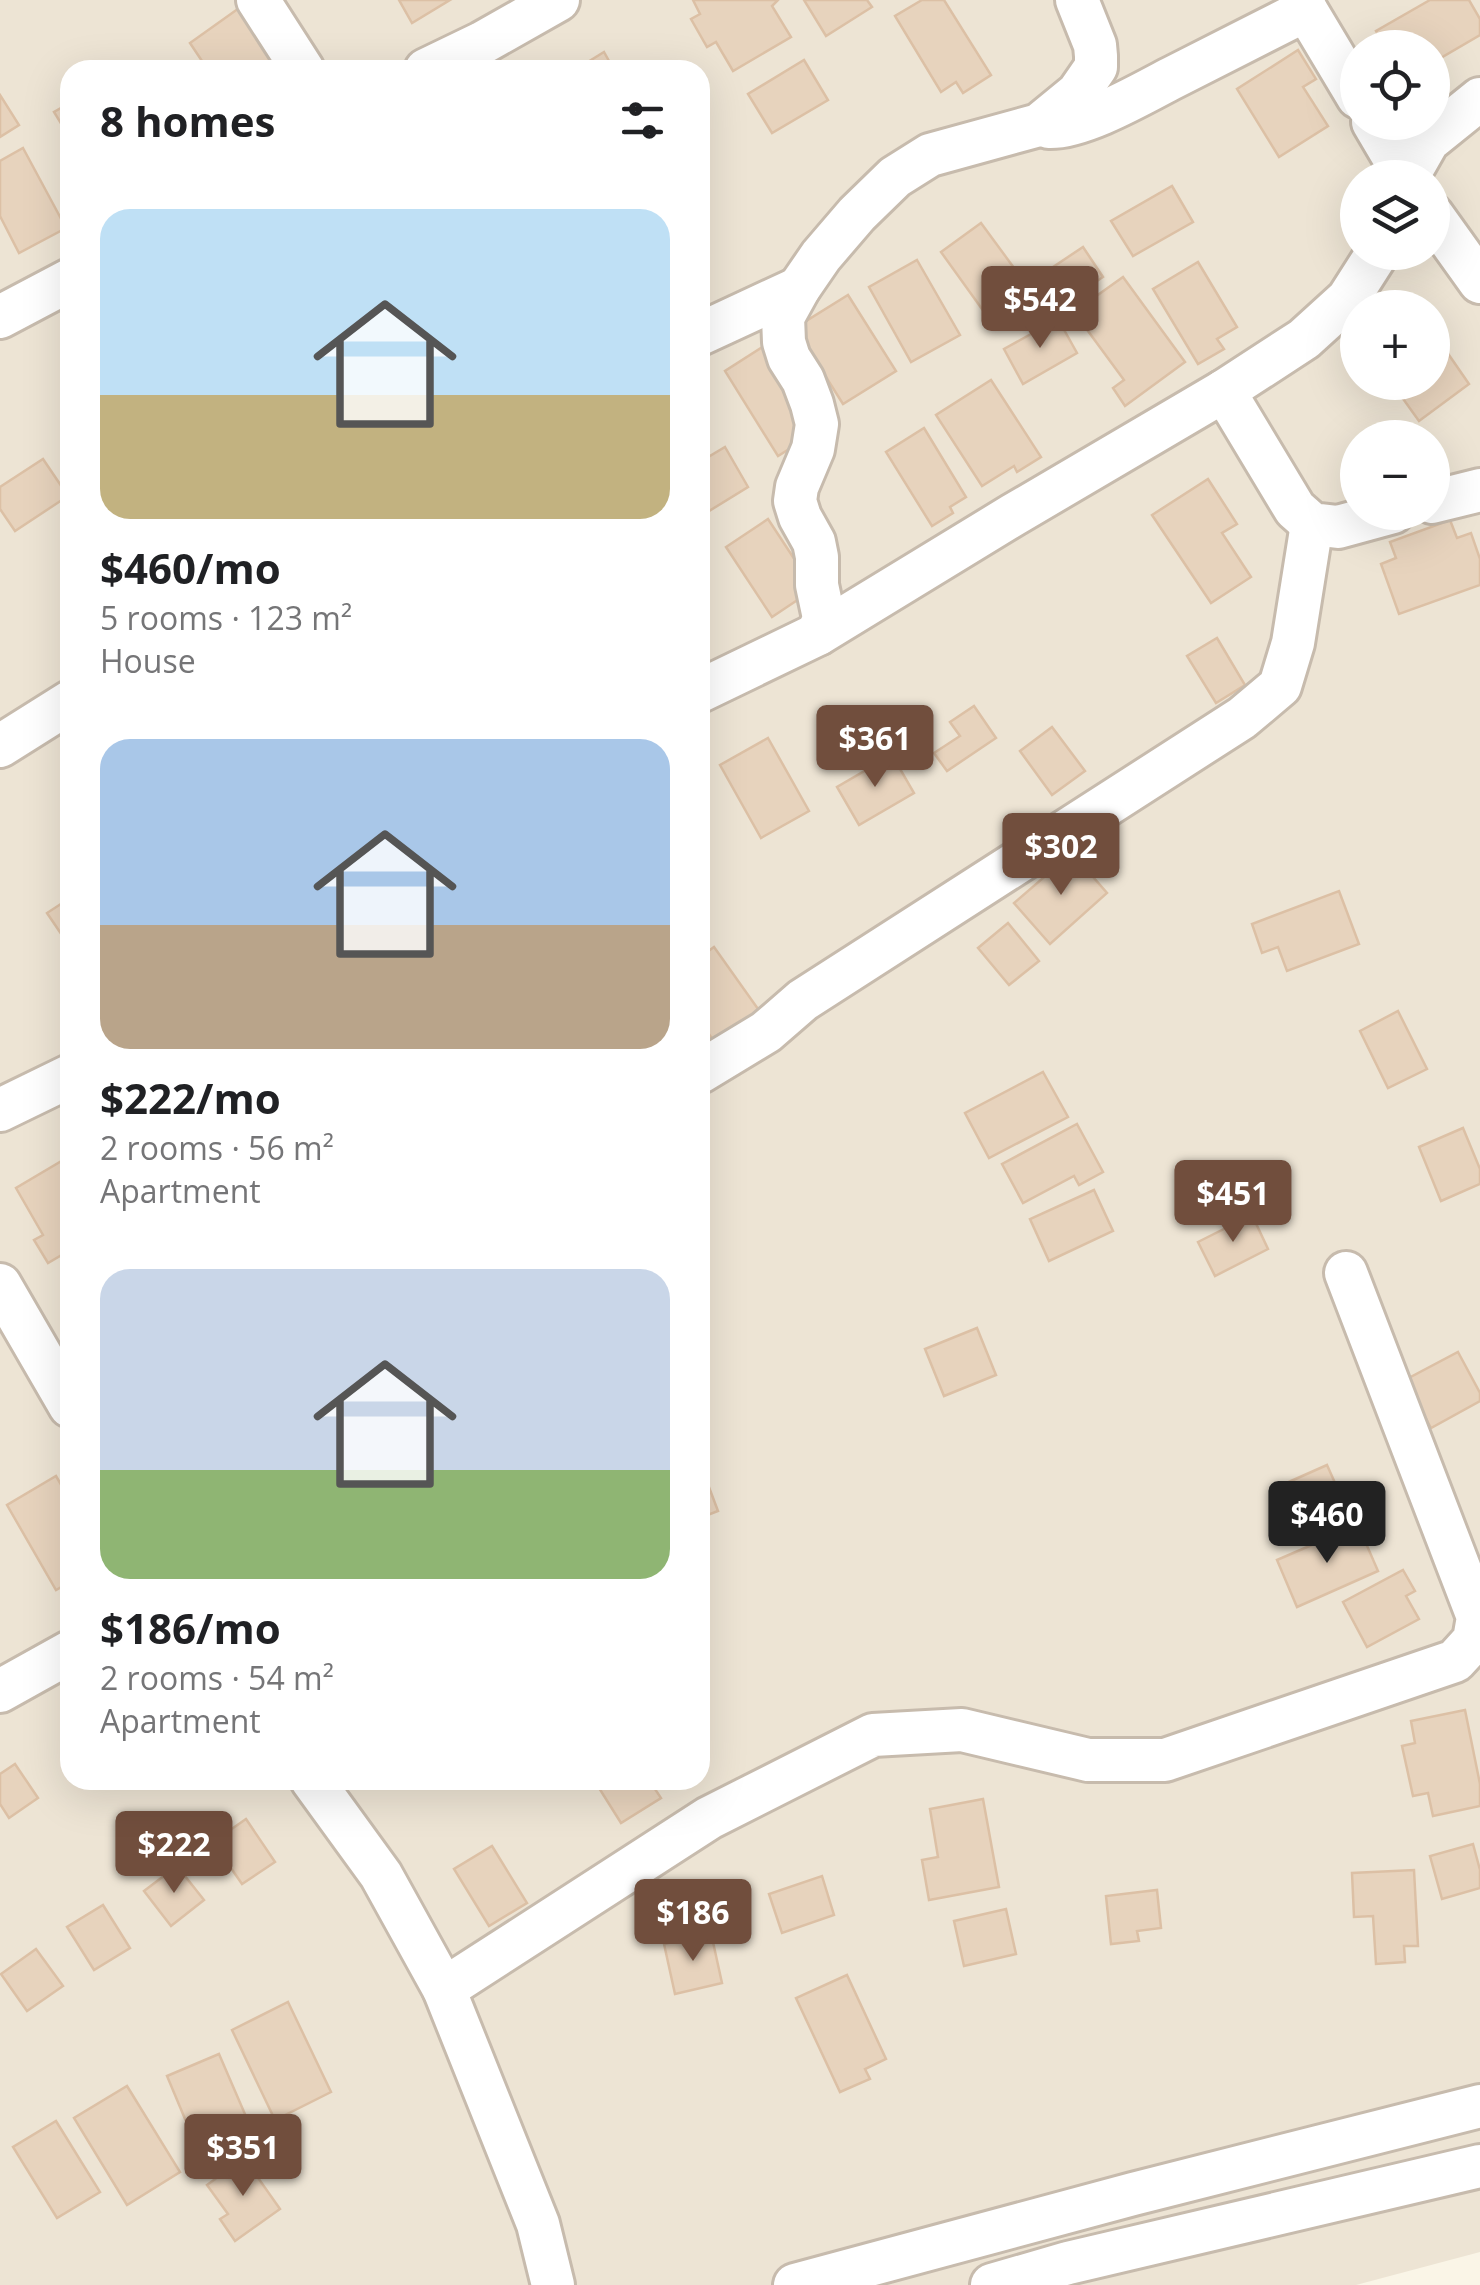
<!DOCTYPE html>
<html lang="en">
<head>
<meta charset="utf-8">
<style>
	body { margin:0; font-family:"Open Sans",sans-serif; background:#f6f6f6; color:#202124; height:100vh; display:flex; flex-direction:column; font-size:38px; white-space:nowrap }
	* { box-sizing:border-box; margin:0 }
	p { font-size:32px; color:#757577 }
	.icon { flex:none; width:55px; height:55px; fill:none; stroke:currentColor; stroke-width:2; stroke-linecap:round; stroke-linejoin:round }
	.map { position:relative; flex:1; overflow:hidden }
	.sheet { position:absolute; left:60px; top:60px; width:650px; height:1730px; display:flex; flex-direction:column; background:#fff; border-radius:30px; box-shadow:0 10px 40px #0002 }
	.sheet>* { flex:none }
	.fabs { position:absolute; left:1340px; top:30px; display:grid; gap:20px }
	.fabs a { display:grid; place-items:center; width:110px; height:110px; border-radius:50%; background:#fff; box-shadow:0 10px 40px #0002; font-size:50px }
	.price { position:absolute; translate:-50% -85px; padding:0 22px; border-radius:10px; background:#714e3d; color:#fff; font-size:32px; line-height:65px; filter:drop-shadow(0 2px 5px #0008) }
	.price::after { content:''; position:absolute; left:50%; top:60px; width:30px; height:22px; margin-left:-15px; background:inherit; clip-path:polygon(0 0,100% 0,50% 100%) }
	.price.on { background:#222; color:#fff }
	ul { padding:0; list-style:none }
	li { display:grid; align-content:center; gap:20px; height:530px; padding:0 40px }
	li span { display:grid; place-items:center; height:310px; border-radius:30px; color:#555 }
	li>.icon { margin-inline-start:auto }
	span .icon { width:180px; height:180px; fill:#fffc; stroke-width:1 }
	li b { font-size:42px }
	h2 { display:flex; justify-content:space-between; align-items:center; height:120px; padding:0 40px; font-size:42px }
	.map>svg:first-child { display:block }
	.residential { fill:#ede4d4; fill-rule:evenodd }
	.building { fill:#e7d3bd; stroke:#dcc0a5; stroke-width:2.5 }
	.lines { fill:none; stroke-linecap:round; stroke-linejoin:round }
	.minor-casing { stroke:#c7bbad; stroke-width:48 }
	.minor { stroke:#fff; stroke-width:42 }
</style>
</head>
<body>
<div class="map">
<svg width="1480" height="2285" viewBox="0 0 1480 2285">
	<rect width="100%" height="100%" fill="#faf5e7"/>
	<path class="residential" d="M0,0H1480V2252L1356,2285H0ZM1358,48H1432V122H1358ZM70,70H700V1780H70ZM1358,178H1432V252H1358ZM1358,308H1432V382H1358ZM1358,438H1432V512H1358Z"/>
	<g class="building">
		<path d="M399,0H450L412,23Z"/>
		<path d="M693,0H778L772,6L791,37L733,71L716,42L707,47L691,19L700,14Z"/>
		<path d="M804,0H867L872,7L826,36Z"/>
		<path d="M922,0H944L991,75L963,93L956,82L941,92L895,16Z"/>
		<path d="M1430,0H1469L1480,19V35L1432,63V48H1386L1376,31Z"/>
		<path d="M242,6L286,70H208L190,43Z"/>
		<path d="M1298,50L1316,79L1303,87L1328,126L1279,157L1237,89Z"/>
		<path d="M604,52L614,70H575Z"/>
		<path d="M804,60L828,100L772,133L748,94Z"/>
		<path d="M0,95L19,125L0,137Z"/>
		<path d="M70,103V138L54,112Z"/>
		<path d="M23,148L66,228L19,253L0,216V161Z"/>
		<path d="M1172,186L1193,222L1133,256L1111,221Z"/>
		<path d="M981,223L1028,287L987,316L941,252Z"/>
		<path d="M1083,247L1103,277L1058,307L1038,277Z"/>
		<path d="M917,260L960,335L911,362L869,287Z"/>
		<path d="M1198,262L1237,327L1217,339L1224,349L1198,364L1153,289Z"/>
		<path d="M1123,277L1185,362L1125,406L1113,388L1124,380L1074,312Z"/>
		<path d="M848,295L896,371L843,404L795,328Z"/>
		<path d="M1058,319L1077,353L1023,384L1004,349Z"/>
		<path d="M775,339L829,424L778,456L725,371Z"/>
		<path d="M1440,342L1469,384L1419,421L1391,382H1432V347Z"/>
		<path d="M991,380L1041,457L1017,472L1014,466L982,486L936,415Z"/>
		<path d="M924,428L966,497L950,507L953,513L932,526L886,452Z"/>
		<path d="M725,447L748,487L701,516L700,462Z"/>
		<path d="M43,459L68,496L15,531L0,509V487Z"/>
		<path d="M1208,479L1237,524L1222,533L1251,577L1211,603L1152,515Z"/>
		<path d="M768,519L814,589L772,617L726,547Z"/>
		<path d="M1450,520L1457,538L1471,533L1480,559V585L1399,614L1381,564L1396,558L1390,542Z"/>
		<path d="M1217,638L1245,685L1216,703L1187,656Z"/>
		<path d="M974,706L996,738L947,771L934,753L960,736L950,722Z"/>
		<path d="M1052,727L1085,771L1052,795L1020,751Z"/>
		<path d="M768,738L809,811L761,838L720,765Z"/>
		<path d="M892,755L914,793L859,825L837,787Z"/>
		<path d="M1072,853L1107,893L1050,944L1014,903Z"/>
		<path d="M1339,891L1359,944L1287,971L1278,947L1262,953L1252,924Z"/>
		<path d="M70,898V947L47,913Z"/>
		<path d="M1008,923L1039,961L1009,985L978,948Z"/>
		<path d="M714,947L763,1016L719,1048L700,1022V957Z"/>
		<path d="M1398,1011L1427,1069L1388,1088L1360,1031Z"/>
		<path d="M1043,1072L1068,1117L989,1158L965,1113Z"/>
		<path d="M1077,1124L1103,1172L1079,1185L1074,1176L1023,1203L1002,1164Z"/>
		<path d="M1463,1128L1480,1169V1184L1441,1201L1419,1147Z"/>
		<path d="M65,1159L70,1167V1250L48,1263L34,1240L43,1235L16,1188Z"/>
		<path d="M1094,1190L1113,1231L1049,1261L1030,1219Z"/>
		<path d="M1252,1215L1268,1249L1215,1276L1198,1242Z"/>
		<path d="M977,1328L996,1375L944,1396L925,1349Z"/>
		<path d="M1458,1352L1480,1393V1401L1431,1428L1405,1380Z"/>
		<path d="M1327,1465L1348,1512L1303,1532L1282,1485Z"/>
		<path d="M701,1466L718,1511L700,1518V1467Z"/>
		<path d="M56,1476L70,1500V1582L56,1590L7,1505Z"/>
		<path d="M1358,1525L1378,1571L1297,1607L1277,1560Z"/>
		<path d="M1403,1570L1415,1591L1406,1596L1419,1619L1367,1647L1343,1602Z"/>
		<path d="M1465,1710L1480,1784V1806L1433,1816L1428,1793L1413,1796L1402,1746L1415,1743L1411,1721Z"/>
		<path d="M15,1764L38,1798L9,1818L0,1804V1774Z"/>
		<path d="M594,1780H649L661,1798L621,1823Z"/>
		<path d="M983,1799L999,1887L929,1900L922,1860L938,1857L930,1809Z"/>
		<path d="M246,1819L275,1862L242,1884L213,1842Z"/>
		<path d="M1473,1844L1480,1870V1888L1442,1899L1430,1856Z"/>
		<path d="M492,1846L527,1903L489,1926L454,1869Z"/>
		<path d="M177,1866L204,1900L171,1926L144,1891Z"/>
		<path d="M1414,1870L1418,1946H1404L1405,1962L1376,1964L1373,1916L1354,1917L1352,1873Z"/>
		<path d="M822,1876L834,1915L782,1933L769,1894Z"/>
		<path d="M1157,1890L1161,1928L1137,1931L1139,1941L1111,1944L1106,1896Z"/>
		<path d="M103,1905L130,1948L94,1970L67,1927Z"/>
		<path d="M1006,1909L1016,1954L964,1966L954,1921Z"/>
		<path d="M711,1933L722,1983L675,1994L664,1944Z"/>
		<path d="M36,1949L63,1986L27,2011L1,1974Z"/>
		<path d="M847,1975L886,2059L865,2069L870,2079L840,2092L796,1998Z"/>
		<path d="M288,2002L331,2092L275,2120L232,2030Z"/>
		<path d="M219,2054L254,2135L201,2157L167,2076Z"/>
		<path d="M127,2086L180,2172L127,2205L74,2118Z"/>
		<path d="M56,2121L100,2192L57,2218L13,2147Z"/>
		<path d="M244,2158L280,2209L235,2241L220,2219L228,2214L207,2185Z"/>
	</g>
	<g class="lines">
		<g class="minor-casing">
			<g id="minor">
				<path d="M258,0L303,70"/>
				<path d="M1300,0L1358,97"/>
				<path d="M426,70L482,43L558,0"/>
				<path d="M1373,122L1406,178"/>
				<path d="M1049,127C1083,128 1141,94 1172,78C1217,55 1261,33 1306,10"/>
				<path d="M1407,178L1428,141L1480,99"/>
				<path d="M1432,215L1480,282"/>
				<path d="M0,317L70,280"/>
				<path d="M700,334L799,288"/>
				<path d="M1224,391L1295,509L1312,524L1338,527L1393,512"/>
				<path d="M1432,502L1480,490"/>
				<path d="M818,634L824,618L817,585V557L814,542L800,517L795,501L797,487L813,449L817,424L812,404L803,380L789,358L784,342L783,317L799,288L821,256L857,214L895,177L930,155L1039,125L1078,93L1096,67V56L1095,45L1077,0"/>
				<path d="M700,691L818,634L1013,515L1224,391L1304,339L1348,299L1378,252"/>
				<path d="M0,746L70,702"/>
				<path d="M700,1072L766,1032L803,1000L1242,718L1280,686L1293,643L1312,524"/>
				<path d="M0,1110L70,1076"/>
				<path d="M0,1285L70,1406"/>
				<path d="M0,1691L70,1652"/>
				<path d="M312,1780L381,1875L444,1989L538,2224L553,2285"/>
				<path d="M444,1989L709,1818L873,1735L962,1730L1088,1760H1165L1455,1661L1474,1640L1478,1617L1346,1273"/>
				<path d="M795,2285L1133,2194L1480,2106"/>
				<path d="M992,2285L1068,2263L1480,2166"/>
			</g>
		</g>
		<use href="#minor" class="minor"/>
	</g>
</svg>
<div class="fabs">
<a><svg class="icon" aria-label="locate" viewBox="0 0 24 24"><circle cx="12" cy="12" r="6"/><path d="M12 2v4M12 18v4M2 12h4M18 12h4"/></svg></a>
<a><svg class="icon" aria-label="layers" viewBox="0 0 24 24"><path d="M12 4l9 5-9 5-9-5zM3 14l9 5 9-5"/></svg></a>
<a>+</a>
<a>−</a>
</div>
<b class="price" style="left:1040px;top:351px">$542</b>
<b class="price" style="left:875px;top:790px">$361</b>
<b class="price" style="left:1061px;top:898px">$302</b>
<b class="price" style="left:1233px;top:1245px">$451</b>
<b class="price on" style="left:1327px;top:1566px">$460</b>
<b class="price" style="left:174px;top:1896px">$222</b>
<b class="price" style="left:693px;top:1964px">$186</b>
<b class="price" style="left:243px;top:2199px">$351</b>
<section class="sheet">
<h2>8 homes<svg class="icon" aria-label="filters" viewBox="0 0 24 24"><path d="M4 7h16M4 17h16"/><circle cx="9" cy="7" r="2"/><circle cx="15" cy="17" r="2"/></svg></h2>
<ul>
<li><span style="background:linear-gradient(#bfe0f5 60%,#c2b280 0)"><svg class="icon" aria-label="home" viewBox="0 0 24 24"><path d="M3 11l9-7 9 7M6 9v11h12V9"/></svg></span><div><b>$460/mo</b><p>5 rooms · 123 m²</p><p>House</p></div></li>
<li><span style="background:linear-gradient(#a9c7e8 60%,#b9a48a 0)"><svg class="icon" aria-label="home" viewBox="0 0 24 24"><path d="M3 11l9-7 9 7M6 9v11h12V9"/></svg></span><div><b>$222/mo</b><p>2 rooms · 56 m²</p><p>Apartment</p></div></li>
<li><span style="background:linear-gradient(#c9d6e8 65%,#8fb573 0)"><svg class="icon" aria-label="home" viewBox="0 0 24 24"><path d="M3 11l9-7 9 7M6 9v11h12V9"/></svg></span><div><b>$186/mo</b><p>2 rooms · 54 m²</p><p>Apartment</p></div></li>
</ul>
</section>
</div>
</body>
</html>
